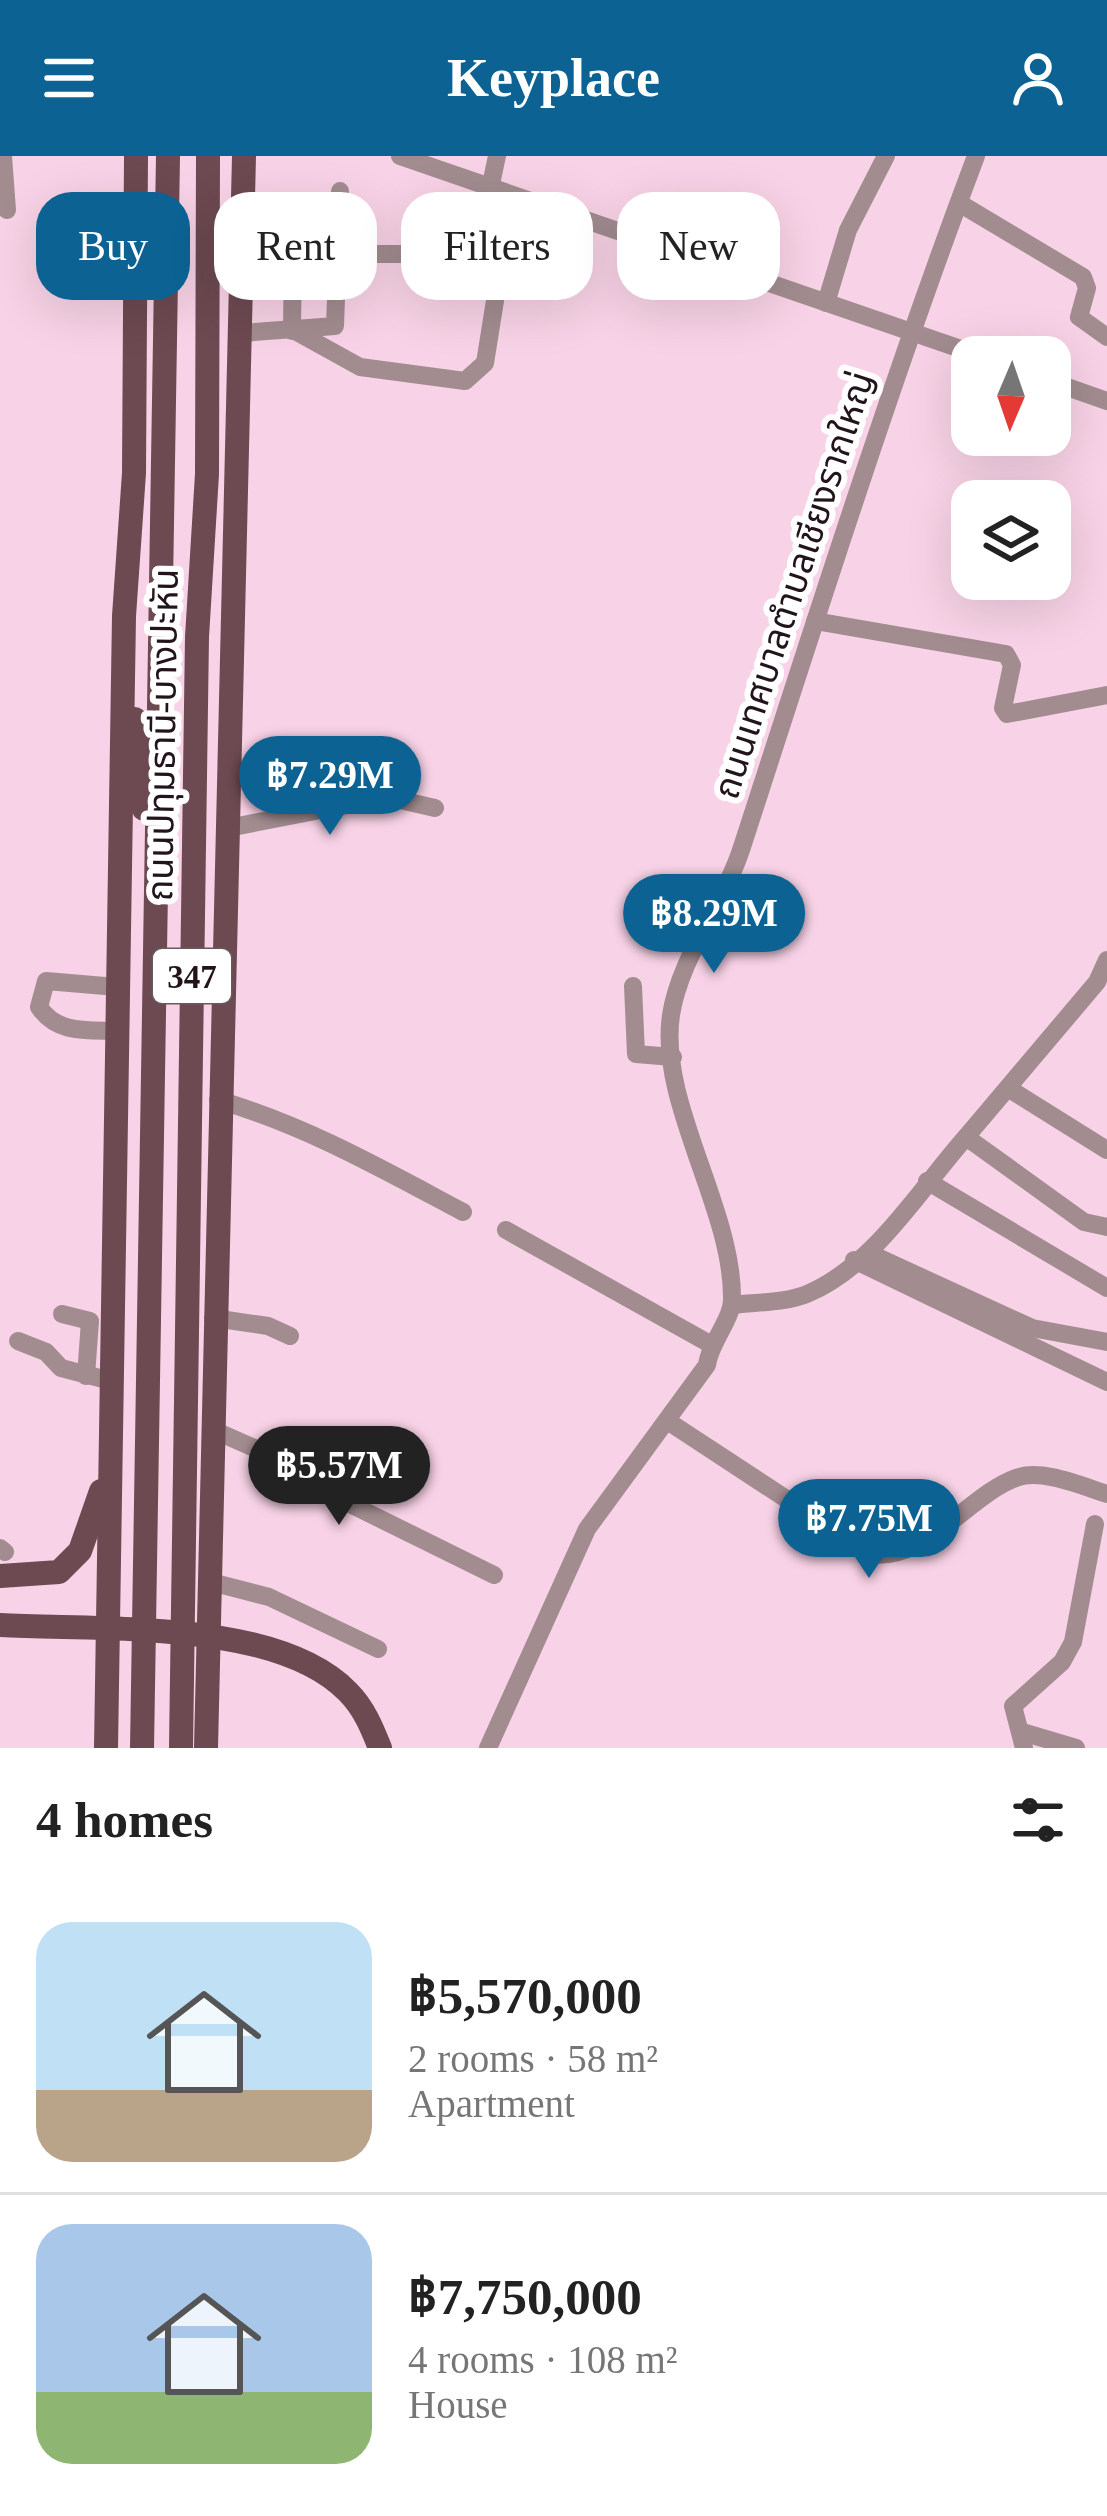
<!DOCTYPE html>
<html lang="en">
<head>
<meta charset="utf-8">
<style>
	body { margin:0; font-family:"Times New Roman","Noto Sans Thai",serif; background:#f6f6f6; color:#222; height:100vh; display:flex; flex-direction:column; font-size:45px; white-space:nowrap }
	* { box-sizing:border-box; margin:0 }
	p { font-size:39px; color:#767676 }
	.icon { flex:none; width:66px; height:66px; fill:none; stroke:currentColor; stroke-width:2; stroke-linecap:round; stroke-linejoin:round }
	.map { position:relative; height:1592px; overflow:hidden }
	.side { display:flex; flex-direction:column; background:#fff; flex:1 }
	.side>* { flex:none }
	.guide { position:absolute; left:36px; top:36px; width:1035px; height:108px; display:flex; gap:24px }
	.needle { width:78px; rotate:182deg }
	.buttons { position:absolute; left:951px; top:180px; display:grid; gap:24px }
	.buttons a { display:grid; place-items:center; width:120px; height:120px; border-radius:24px; background:#fff; box-shadow:0 12px 48px #0002; font-size:60px }
	.price { position:absolute; translate:-50% -102px; padding:0 27px; border-radius:42px; background:#0c6293; color:#fff; font-size:39px; line-height:78px; filter:drop-shadow(0 3px 6px #0008) }
	.price::after { content:''; position:absolute; left:50%; top:72px; width:36px; height:27px; margin-left:-18px; background:inherit; clip-path:polygon(0 0,100% 0,50% 100%) }
	.price.active { background:#222; color:#fff }
	ul { padding:0; list-style:none }
	li { display:flex; align-items:center; gap:36px; height:300px; padding:0 36px }
	li+li { border-top:3px solid #e0e0e0 }
	li span { display:grid; place-items:center; flex:none; width:336px; height:240px; border-radius:36px; color:#555 }
	li>.icon { margin-inline-start:auto }
	span .icon { width:144px; height:144px; fill:#fffc; stroke-width:1 }
	li b { font-size:51px }
	h2 { display:flex; justify-content:space-between; align-items:center; height:144px; padding:0 36px; font-size:51px }
	.chip { padding:0 42px; border-radius:36px; background:#fff; box-shadow:0 12px 48px #0002; font-size:42px; line-height:108px }
	.chip.active { background:#0c6293; color:#fff }
	header { display:flex; justify-content:space-between; align-items:center; height:156px; padding:0 36px; background:#0c6293; color:#fff; font-size:54px; font-weight:700 }
	.map>svg:first-child { display:block }
	.lines { fill:none; stroke-linecap:round; stroke-linejoin:round }
	.minor { stroke:#a28c90; stroke-width:18 }
	.major { stroke:#6d4951; stroke-width:24 }
	.major-bridge { stroke:#6d4951; stroke-width:24 }
	.labels { text-anchor:middle; stroke-width:12; stroke-linejoin:round; paint-order:stroke }
	.shield { fill:#fff; stroke:#645a5f; stroke-width:3 }
	.shield-label { font-size:33px; font-weight:bold; fill:#21141b }
	.street-label { font-size:36px; fill:#21141b; stroke:#fff }
</style>
</head>
<body>
<header><svg class="icon" aria-label="menu" viewBox="0 0 24 24"><path d="M4 6h16M4 12h16M4 18h16"/></svg>Keyplace<svg class="icon" aria-label="person" viewBox="0 0 24 24"><circle cx="12" cy="8" r="4"/><path d="M4 21q1-7 8-7t8 7"/></svg></header>
<div class="map">
<svg width="1107" height="1592" viewBox="0 0 1107 1592">
	<rect width="100%" height="100%" fill="#f8d2e6"/>
	<g class="lines">
		<g class="minor">
			<path d="M3,0L7,54"/>
			<path d="M400,0L984,201"/>
			<path d="M490,33L497,0"/>
			<path d="M959,47L1083,121L1087,132L1079,161L1107,181"/>
			<path d="M338,98H401"/>
			<path d="M826,147L848,74L886,0"/>
			<path d="M292,175L293,89L301,52"/>
			<path d="M295,175L360,211L465,225L485,207L498,126"/>
			<path d="M242,177L335,170L340,35"/>
			<path d="M1050,225L1107,245"/>
			<path d="M815,465L1006,498L1012,509L1003,552L1007,558L1107,539"/>
			<path d="M228,672L387,641L435,652"/>
			<path d="M633,830L636,898L673,901"/>
			<path d="M116,875C87,874 57,878 39,851L46,825L117,831"/>
			<path d="M1011,934L1107,994"/>
			<path d="M218,944C305,969 384,1014 463,1056"/>
			<path d="M966,981L1097,826L1107,804"/>
			<path d="M927,1025L1107,1132"/>
			<path d="M506,1074L710,1188"/>
			<path d="M875,1100L1032,1172L1107,1186"/>
			<path d="M854,1104L1107,1226"/>
			<path d="M733,1149C756,1146 785,1147 807,1138C874,1110 919,1034 966,981L1084,1066L1107,1071"/>
			<path d="M62,1158L90,1165L86,1220"/>
			<path d="M213,1162L268,1170L290,1180"/>
			<path d="M18,1185L46,1196L61,1212L111,1225"/>
			<path d="M669,1266L870,1398C926,1406 967,1340 1016,1322C1041,1312 1082,1330 1107,1338"/>
			<path d="M211,1273L327,1324L342,1344L494,1419"/>
			<path d="M0,1392L5,1396"/>
			<path d="M207,1425L269,1441L378,1493"/>
			<path d="M1022,1576L1076,1592"/>
			<path d="M488,1592L587,1373L707,1209C710,1186 732,1164 732,1143C733,1052 658,947 671,859C680,801 724,747 742,691C817,460 890,228 976,0"/>
			<path d="M1024,1592L1013,1550L1062,1506L1073,1486L1095,1368"/>
		</g>
		<g class="major">
			<path d="M135,563L144,653"/>
			<path d="M0,1420L59,1416L80,1395L101,1335"/>
			<path d="M106,1592L124,460L134,317L136,0"/>
			<path d="M142,1592L168,0"/>
			<path d="M181,1592L197,481L207,318L208,0"/>
			<path d="M206,1592L244,0"/>
		</g>
		<path class="major-bridge" d="M0,1469C97,1475 276,1462 348,1536C364,1552 372,1572 380,1592"/>
	</g>
	<g class="labels">
		<rect class="shield" x="153" y="793" width="78" height="54" rx="9"/>
		<g class="shield-label">
			<text x="192" y="832">347</text>
		</g>
		<g class="street-label">
			<text transform="translate(793 429) rotate(-72)" y="13">ถนนเทศบาลตำบลเชียงรากใหญ่</text>
			<text transform="translate(162 579) rotate(-89)" y="13">ถนนปทุมธานี-บางปะหัน</text>
		</g>
	</g>
</svg>
<div class="buttons">
<a><svg class="needle" viewBox="-14 -14 28 28"><path d="M0-13l5 13h-10z" fill="#e53935"/><path d="M0 13l5-13h-10z" fill="#767676"/></svg></a>
<a><svg class="icon" aria-label="layers" viewBox="0 0 24 24"><path d="M12 4l9 5-9 5-9-5zM3 14l9 5 9-5"/></svg></a>
</div>
<b class="price" style="left:330px;top:682px">฿7.29M</b>
<b class="price" style="left:714px;top:820px">฿8.29M</b>
<b class="price active" style="left:339px;top:1372px">฿5.57M</b>
<b class="price" style="left:869px;top:1425px">฿7.75M</b>
<div class="guide">
<a class="chip active">Buy</a>
<a class="chip">Rent</a>
<a class="chip">Filters</a>
<a class="chip">New</a>
</div>
</div>
<section class="side">
<h2>4 homes<svg class="icon" aria-label="filters" viewBox="0 0 24 24"><path d="M4 7h16M4 17h16"/><circle cx="9" cy="7" r="2"/><circle cx="15" cy="17" r="2"/></svg></h2>
<ul>
<li><span style="background:linear-gradient(#bfe0f5 70%,#b9a48a 0)"><svg class="icon" aria-label="home" viewBox="0 0 24 24"><path d="M3 11l9-7 9 7M6 9v11h12V9"/></svg></span><div><b>฿5,570,000</b><p>2 rooms · 58 m²</p><p>Apartment</p></div></li>
<li><span style="background:linear-gradient(#a9c7e8 70%,#8fb573 0)"><svg class="icon" aria-label="home" viewBox="0 0 24 24"><path d="M3 11l9-7 9 7M6 9v11h12V9"/></svg></span><div><b>฿7,750,000</b><p>4 rooms · 108 m²</p><p>House</p></div></li>
</ul>
</section>
</body>
</html>
